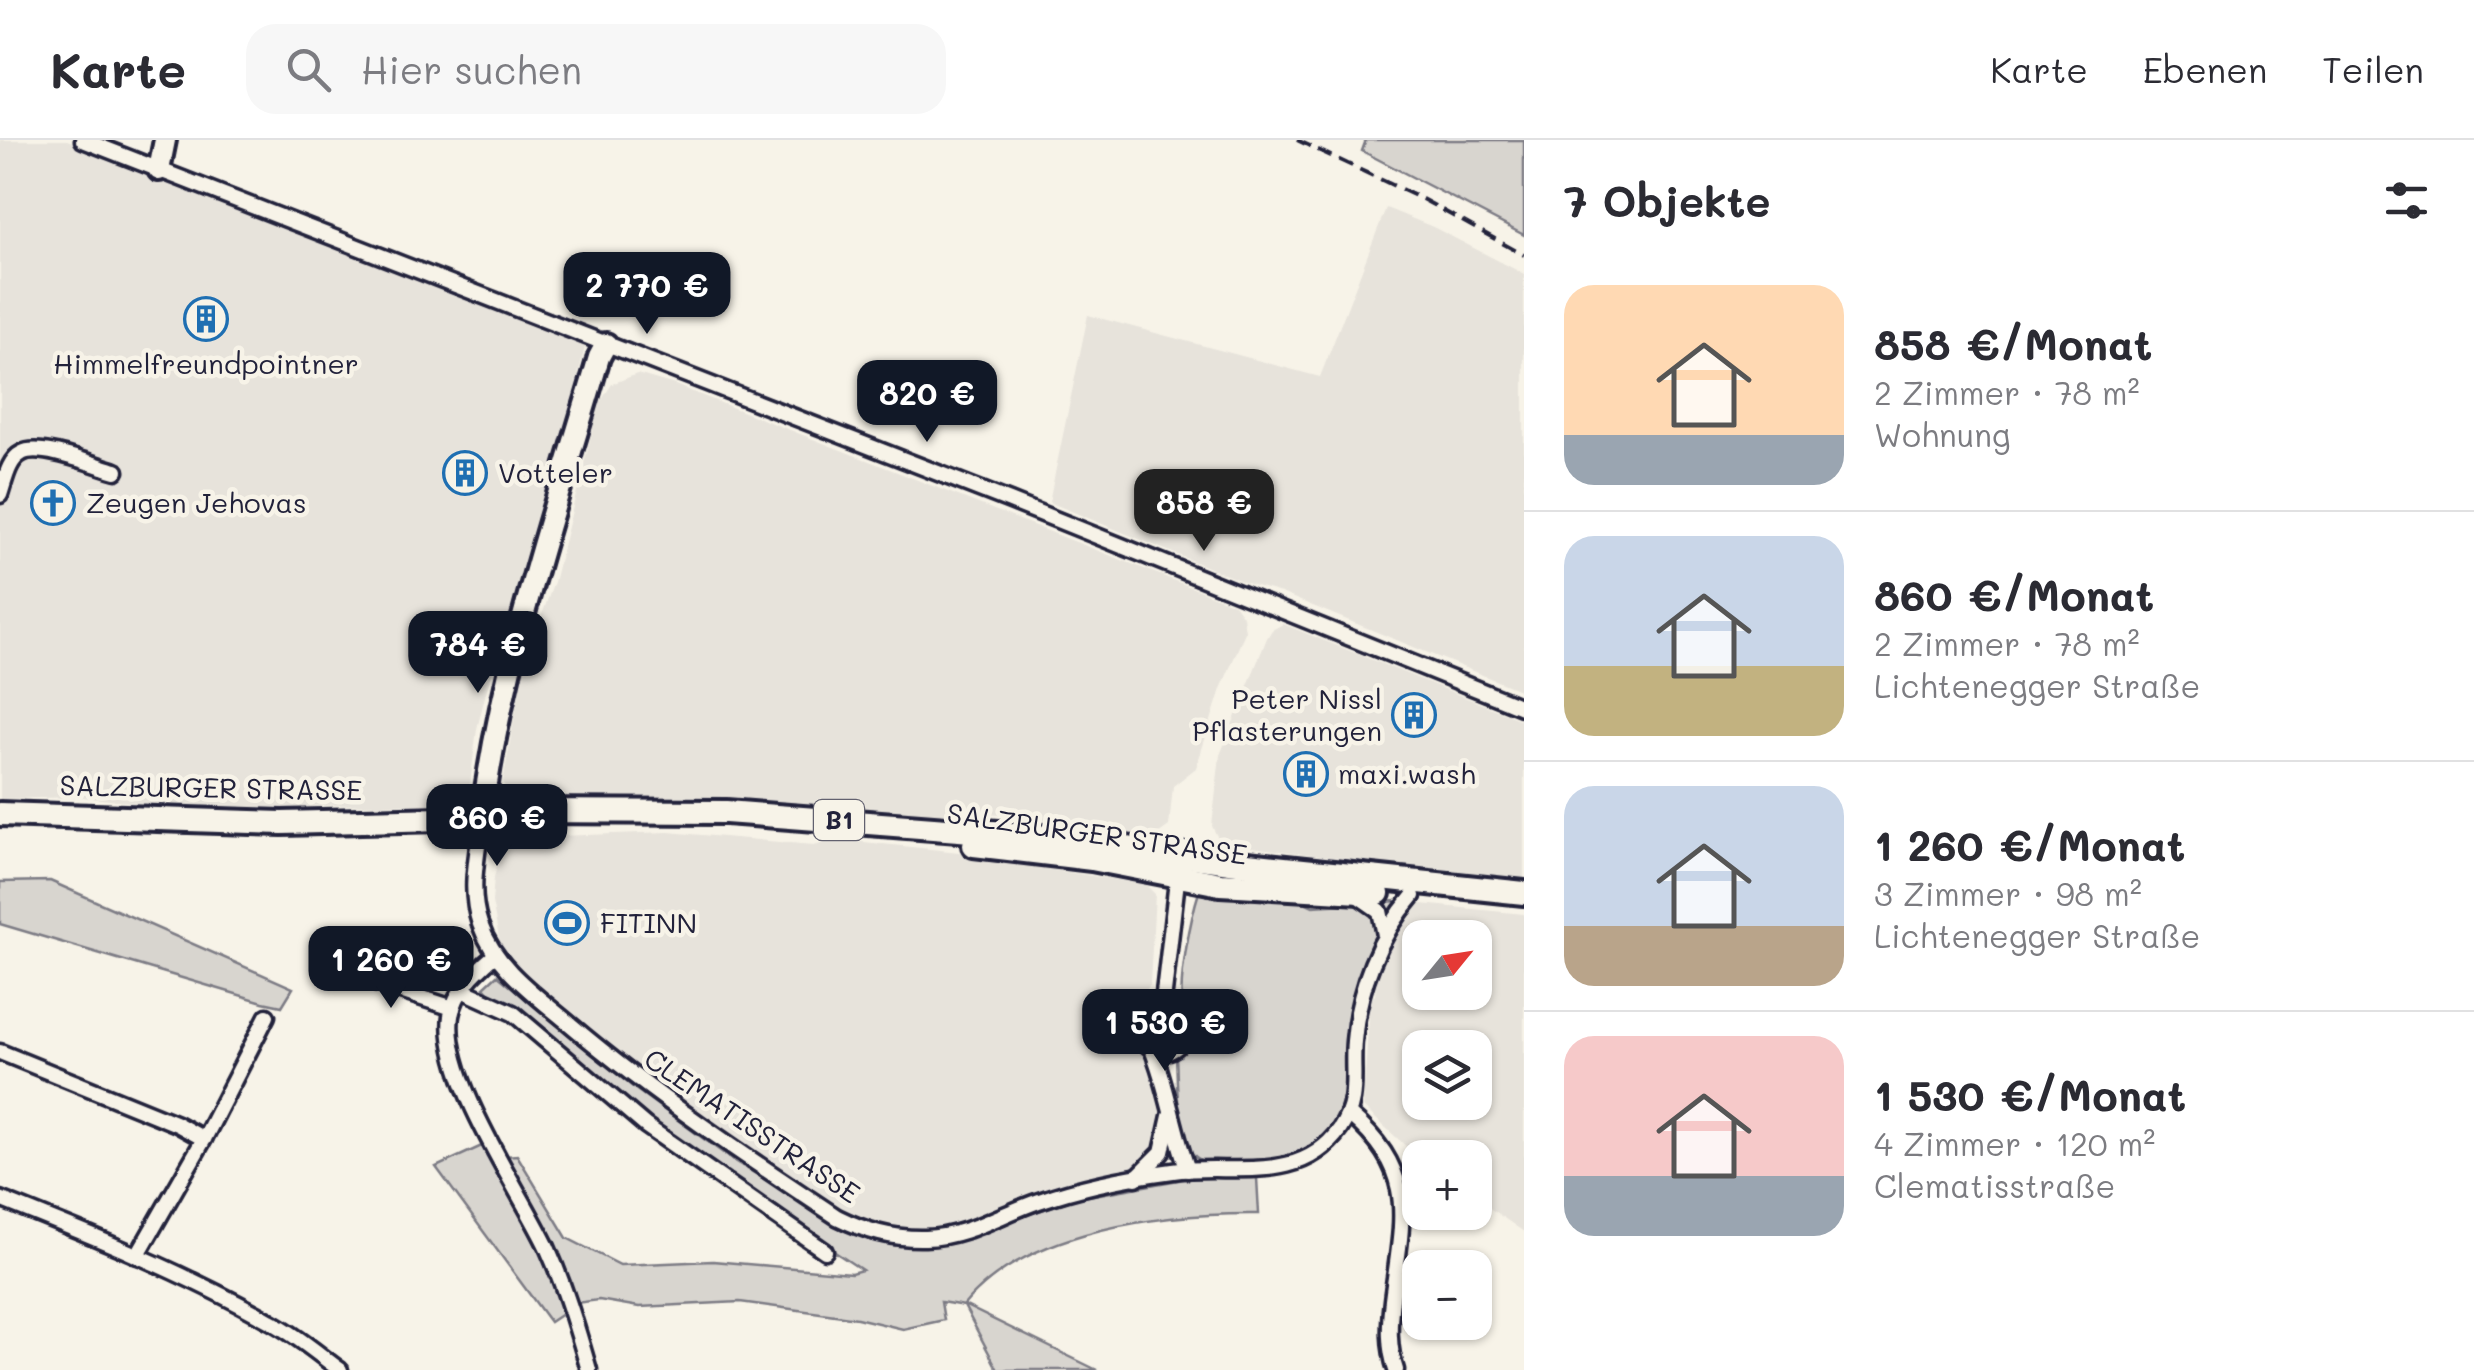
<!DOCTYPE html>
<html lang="de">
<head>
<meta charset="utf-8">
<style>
	body { margin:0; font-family:Mali,sans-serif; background:#f7f7f7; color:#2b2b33; height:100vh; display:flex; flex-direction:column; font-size:38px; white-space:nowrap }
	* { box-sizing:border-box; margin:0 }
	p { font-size:32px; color:#7c7c81 }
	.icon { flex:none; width:55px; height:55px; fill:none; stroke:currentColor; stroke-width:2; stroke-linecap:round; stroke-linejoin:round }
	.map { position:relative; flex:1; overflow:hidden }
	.drawer { display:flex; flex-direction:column; background:#fff; width:950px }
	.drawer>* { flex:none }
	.needle { width:65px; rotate:60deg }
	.buttons { position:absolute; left:1402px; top:780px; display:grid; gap:20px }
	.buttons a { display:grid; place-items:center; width:90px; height:90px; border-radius:20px; background:#fff; box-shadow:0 2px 8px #0004; font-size:50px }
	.price { position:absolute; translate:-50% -85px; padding:0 22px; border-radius:20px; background:#111827; color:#fff; font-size:32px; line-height:65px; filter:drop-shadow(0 2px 5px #0008) }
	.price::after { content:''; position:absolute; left:50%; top:60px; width:30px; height:22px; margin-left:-15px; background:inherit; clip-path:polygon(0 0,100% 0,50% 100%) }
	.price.current { background:#222; color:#fff }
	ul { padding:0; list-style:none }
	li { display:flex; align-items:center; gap:30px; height:250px; padding:0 40px }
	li+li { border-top:2px solid #e1e1e2 }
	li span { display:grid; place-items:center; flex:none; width:280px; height:200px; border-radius:30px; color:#555 }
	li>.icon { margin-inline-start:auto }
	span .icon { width:120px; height:120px; fill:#fffc; stroke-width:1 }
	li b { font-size:42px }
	h2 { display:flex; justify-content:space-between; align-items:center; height:120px; padding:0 40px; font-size:42px }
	header { display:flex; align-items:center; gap:60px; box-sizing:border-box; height:140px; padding:0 50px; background:#fff; border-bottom:2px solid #e1e1e2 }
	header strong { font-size:48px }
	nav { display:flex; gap:55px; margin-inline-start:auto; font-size:35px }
	.search { width:700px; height:90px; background:#f7f7f7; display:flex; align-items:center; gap:25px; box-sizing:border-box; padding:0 35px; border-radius:30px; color:#7c7c81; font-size:38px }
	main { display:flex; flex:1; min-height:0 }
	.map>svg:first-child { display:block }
	.built { fill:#e7e3db; fill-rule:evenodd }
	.green { fill:#d8d5cf; stroke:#7d7c85; stroke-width:2.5 }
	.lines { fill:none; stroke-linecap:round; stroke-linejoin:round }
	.street-casing { stroke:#22223b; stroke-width:21 }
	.secondary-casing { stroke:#22223b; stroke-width:28 }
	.primary-casing { stroke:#22223b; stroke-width:30 }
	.street { stroke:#f7f3e8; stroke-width:14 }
	.secondary { stroke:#f7f3e8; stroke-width:20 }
	.primary { stroke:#f7f3e8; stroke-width:22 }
	.rail { stroke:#22223b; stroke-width:4; stroke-dasharray:15 8; stroke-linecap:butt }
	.labels { text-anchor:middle; stroke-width:9; stroke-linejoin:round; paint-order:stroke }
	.shield { fill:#f7f3e8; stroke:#62616f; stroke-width:2.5 }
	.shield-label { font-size:25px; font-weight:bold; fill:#22223b }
	.poi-label { font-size:28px; fill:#22223b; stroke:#f7f3e8; text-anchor:start }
	.street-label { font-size:28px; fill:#22223b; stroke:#f7f3e8 }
</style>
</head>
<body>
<header>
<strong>Karte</strong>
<div class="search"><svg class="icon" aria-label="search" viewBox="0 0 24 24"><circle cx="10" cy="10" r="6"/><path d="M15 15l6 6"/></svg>Hier suchen</div>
<nav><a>Karte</a><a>Ebenen</a><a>Teilen</a></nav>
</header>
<main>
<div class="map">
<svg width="1524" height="1230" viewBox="0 0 1524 1230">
	<rect width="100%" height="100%" fill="#f7f3e8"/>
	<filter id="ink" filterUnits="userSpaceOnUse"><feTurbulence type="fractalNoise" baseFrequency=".01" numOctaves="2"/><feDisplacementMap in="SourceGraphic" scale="20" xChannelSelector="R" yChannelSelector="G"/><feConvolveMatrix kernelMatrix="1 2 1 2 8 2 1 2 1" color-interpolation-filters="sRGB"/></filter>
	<g filter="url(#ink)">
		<g class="built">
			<path d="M0,0H67L586,203L530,435L487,548L477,589L470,644L461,659L444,664L336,665L263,670L191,669L83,657L0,659Z"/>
			<path d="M1386,68L1433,87L1524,134V552L1281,453L1246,443L1049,362L1088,175L1320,237Z"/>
			<path d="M637,234L675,245L1234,464L1243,476L1245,492L1221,549L1196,628L1173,646L1169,686L1158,694L1132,696L1025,683L1004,675L957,673L942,679L515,663L507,655L503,641L524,524L554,442L599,264L612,244Z"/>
			<path d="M1283,484L1524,581V746L1370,729L1327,717L1229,704L1218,698L1212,686L1220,615L1267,498L1272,490Z"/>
			<path d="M668,692L814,705L835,699L1007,717L1054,730L1145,744L1155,754L1150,844L1141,859L1135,892L1158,943L1162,995L1148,1020L1123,1034L1051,1051L962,1085L925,1092L889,1090L854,1081L707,984L629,925L517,829L500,803L492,762L494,737L504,698Z"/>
			<path d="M1411,763L1524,774V1092L1475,1058V1018L1420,1019L1363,967L1370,859L1375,855L1377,834L1399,781ZM1420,798H1475V852H1420ZM1420,908H1475V962H1420Z"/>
		</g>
		<g class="green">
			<path d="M1366,0H1524V95L1362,11Z"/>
			<path d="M50,741L293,848L282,866L263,862L0,784V742Z"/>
			<path d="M1199,752L1298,759L1313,766L1400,761C1378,799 1355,836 1349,879C1345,906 1352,938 1344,963C1327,1021 1278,1025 1227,1022C1220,1022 1211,1023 1204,1021C1174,1014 1178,943 1176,917C1185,911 1192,904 1193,892C1193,880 1183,873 1182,862C1179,837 1191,777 1199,752Z"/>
			<path d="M497,835L634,948L734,1021L866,1099L908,1106L942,1104L1077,1058L1190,1038L1224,1035L1257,1038L1259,1074C1164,1073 1028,1088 964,1165L1097,1230H998L964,1166L941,1162L944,1180L903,1189L857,1178L740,1162L639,1167L599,1160L576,1163L504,1016L517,1015L567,1098L620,1125L713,1121L851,1133L862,1130C780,1075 693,1023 617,959C586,932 559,901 527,876C513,864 494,862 484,847Z"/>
			<path d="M484,1005L554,1140L565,1172L550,1182L436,1027Z"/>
		</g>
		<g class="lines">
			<g class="street-casing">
				<g id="street">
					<path d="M83,0L1010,361L1524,568"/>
					<path d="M0,355C5,341 8,320 22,313C40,303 95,325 116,331"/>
					<path d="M482,678C478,713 468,749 480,784C495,828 537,856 571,885C655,956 745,1016 837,1077C865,1091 893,1099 925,1098C966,1097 1001,1074 1039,1061C1082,1046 1128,1037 1173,1031C1232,1023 1300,1046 1340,989C1360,960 1351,933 1354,901C1358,849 1379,795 1413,756"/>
					<path d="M1357,755L1380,771L1385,795"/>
					<path d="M495,815C476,831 455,850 451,876C442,938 519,1048 547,1107C565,1147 577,1188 589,1230"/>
					<path d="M342,832L453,868"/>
					<path d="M462,850L513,873L646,986L825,1111"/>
					<path d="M1162,870L1178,732"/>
					<circle cx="1163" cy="891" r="21"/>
					<path d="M1152,909C1168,948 1173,990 1188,1030"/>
					<path d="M0,912L177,984L204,999L137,1116"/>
					<path d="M1349,974C1419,1034 1402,1079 1392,1160C1389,1185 1388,1207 1396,1230"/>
					<path d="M204,999L267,876"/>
					<path d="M1136,1038L1162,1012L1170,976"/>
					<path d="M0,1059C91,1095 185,1133 270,1181C295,1194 317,1213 340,1230"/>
				</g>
			</g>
			<g class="secondary-casing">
				<g id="secondary">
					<path d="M159,30L165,0"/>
					<path d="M482,678C502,521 555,369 599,217L606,204"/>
				</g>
			</g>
			<g class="primary-casing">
				<g id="primary">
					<path d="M0,674L282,683L482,678L519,671L726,672L1037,696L1238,723L1524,753"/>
					<path d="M974,705L1092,719L1220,744L1378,753"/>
				</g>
			</g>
			<use href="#street" class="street"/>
			<use href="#secondary" class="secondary"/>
			<use href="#primary" class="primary"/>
			<path class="rail" d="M1297,0L1422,59L1524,115"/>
		</g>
	</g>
	<defs>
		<g id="building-ring" transform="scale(2.25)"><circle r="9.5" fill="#f7f3e8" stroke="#1f6fb2" stroke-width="1.5"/><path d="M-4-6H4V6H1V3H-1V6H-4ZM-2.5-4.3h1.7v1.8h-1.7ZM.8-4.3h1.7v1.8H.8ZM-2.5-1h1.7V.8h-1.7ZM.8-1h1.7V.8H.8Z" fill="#1f6fb2"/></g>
		<g id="church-ring" transform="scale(2.25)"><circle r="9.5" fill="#f7f3e8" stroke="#1f6fb2" stroke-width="1.5"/><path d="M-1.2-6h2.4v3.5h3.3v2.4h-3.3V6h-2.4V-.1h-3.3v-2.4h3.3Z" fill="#1f6fb2"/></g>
		<g id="stadium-ring" transform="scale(2.25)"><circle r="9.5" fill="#f7f3e8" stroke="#1f6fb2" stroke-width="1.5"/><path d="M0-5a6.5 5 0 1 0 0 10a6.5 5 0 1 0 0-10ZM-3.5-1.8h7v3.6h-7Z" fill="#1f6fb2"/></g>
	</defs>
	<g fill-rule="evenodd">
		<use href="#building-ring" x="206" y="179"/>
		<use href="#building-ring" x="465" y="333"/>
		<use href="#church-ring" x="53" y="363"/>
		<use href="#building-ring" x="1414" y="575"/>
		<use href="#building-ring" x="1306" y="634"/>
		<use href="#stadium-ring" x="567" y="783"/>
	</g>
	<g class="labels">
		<rect class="shield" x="814" y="660" width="50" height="40" rx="8"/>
		<g class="shield-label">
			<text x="839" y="689">B1</text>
		</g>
		<g class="poi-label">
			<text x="206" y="234" text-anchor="middle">Himmelfreundpointner</text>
			<text x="498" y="343">Votteler</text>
			<text x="86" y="373">Zeugen Jehovas</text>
			<text x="1382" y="569" text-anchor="end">Peter Nissl<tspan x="1382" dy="32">Pflasterungen</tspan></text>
			<text x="1338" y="644">maxi.wash</text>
			<text x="600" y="793">FITINN</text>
		</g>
		<g class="street-label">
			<text transform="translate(211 648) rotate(1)" y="10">SALZBURGER STRASSE</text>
			<text transform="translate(1097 694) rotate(8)" y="10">SALZBURGER STRASSE</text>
			<text transform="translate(752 986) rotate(34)" y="10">CLEMATISSTRASSE</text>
		</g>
	</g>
</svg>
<div class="buttons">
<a><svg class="needle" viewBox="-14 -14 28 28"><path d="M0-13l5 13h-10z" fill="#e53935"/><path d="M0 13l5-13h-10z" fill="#7c7c81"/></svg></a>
<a><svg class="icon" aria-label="layers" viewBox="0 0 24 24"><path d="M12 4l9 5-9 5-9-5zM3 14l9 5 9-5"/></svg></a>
<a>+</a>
<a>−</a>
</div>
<b class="price" style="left:647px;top:197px">2 770 €</b>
<b class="price" style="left:927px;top:305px">820 €</b>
<b class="price current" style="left:1204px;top:414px">858 €</b>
<b class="price" style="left:478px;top:556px">784 €</b>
<b class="price" style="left:497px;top:729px">860 €</b>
<b class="price" style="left:391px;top:871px">1 260 €</b>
<b class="price" style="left:1165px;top:934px">1 530 €</b>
</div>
<section class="drawer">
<h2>7 Objekte<svg class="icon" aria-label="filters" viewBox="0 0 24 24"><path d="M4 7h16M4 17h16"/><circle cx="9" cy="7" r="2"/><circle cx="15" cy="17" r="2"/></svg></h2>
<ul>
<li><span style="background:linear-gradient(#ffd9b3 75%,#9aa5b1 0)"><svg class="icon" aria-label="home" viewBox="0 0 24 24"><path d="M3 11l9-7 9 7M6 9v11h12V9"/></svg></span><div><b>858 €/Monat</b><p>2 Zimmer · 78 m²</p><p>Wohnung</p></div></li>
<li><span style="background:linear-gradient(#c9d6e8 65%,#c2b280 0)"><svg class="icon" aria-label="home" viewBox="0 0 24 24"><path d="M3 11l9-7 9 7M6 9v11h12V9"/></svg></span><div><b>860 €/Monat</b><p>2 Zimmer · 78 m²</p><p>Lichtenegger Straße</p></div></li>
<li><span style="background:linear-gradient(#c9d6e8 70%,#b9a48a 0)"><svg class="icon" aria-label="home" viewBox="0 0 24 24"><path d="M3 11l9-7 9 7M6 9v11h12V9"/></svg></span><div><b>1 260 €/Monat</b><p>3 Zimmer · 98 m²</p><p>Lichtenegger Straße</p></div></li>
<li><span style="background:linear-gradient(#f6c9c9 70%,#9aa5b1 0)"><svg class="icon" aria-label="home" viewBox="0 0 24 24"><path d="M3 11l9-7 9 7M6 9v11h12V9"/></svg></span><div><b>1 530 €/Monat</b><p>4 Zimmer · 120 m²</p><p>Clematisstraße</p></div></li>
</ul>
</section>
</main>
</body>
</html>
